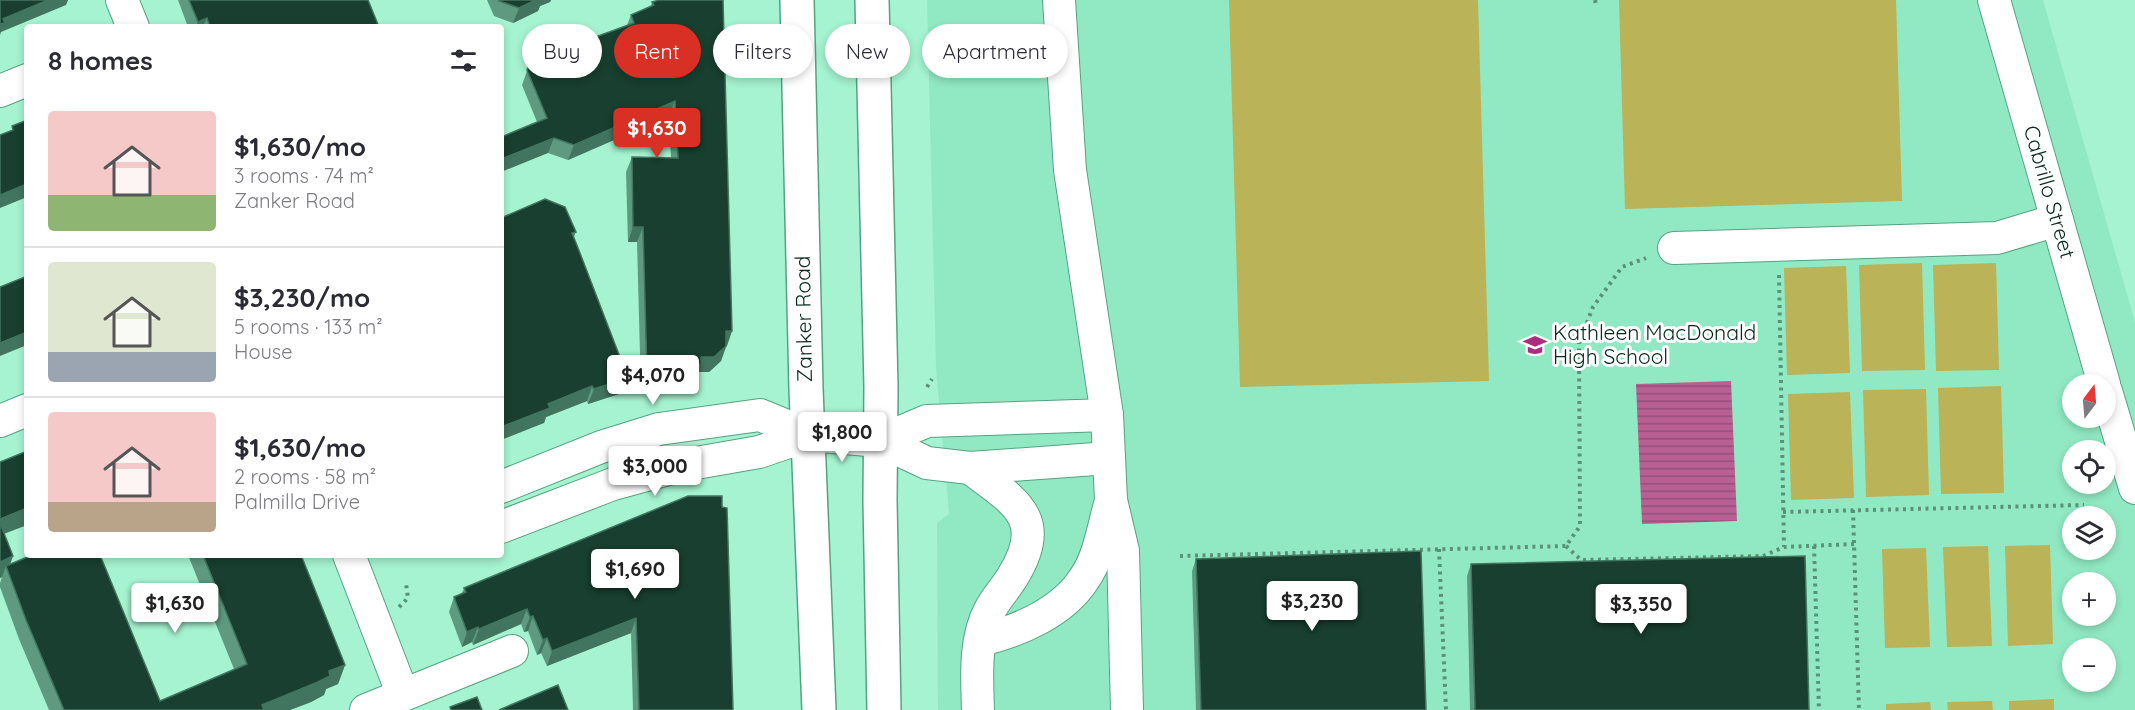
<!DOCTYPE html>
<html lang="en">
<head>
<meta charset="utf-8">
<style>
	body { margin:0; font-family:Quicksand,sans-serif; background:#f2f2f3; color:#2b2b33; height:100vh; display:flex; flex-direction:column; font-size:22px; white-space:nowrap }
	* { box-sizing:border-box; margin:0 }
	p { font-size:20px; color:#7c7c81 }
	.icon { flex:none; width:33px; height:33px; fill:none; stroke:currentColor; stroke-width:2; stroke-linecap:round; stroke-linejoin:round }
	.map { position:relative; flex:1; overflow:hidden }
	.drawer { position:absolute; left:24px; top:24px; width:480px; height:534px; display:flex; flex-direction:column; background:#fff; border-radius:6px; box-shadow:0 3px 9px #0003 }
	.drawer>* { flex:none }
	.guide { position:absolute; left:522px; top:24px; width:570px; height:54px; display:flex; gap:12px }
	.needle { width:39px; rotate:16deg }
	.fabs { position:absolute; left:2062px; top:374px; display:grid; gap:12px }
	.fabs a { display:grid; place-items:center; width:54px; height:54px; border-radius:50%; background:#fff; box-shadow:0 3px 9px #0003; font-size:30px }
	.price { position:absolute; translate:-50% -51px; padding:0 14px; border-radius:6px; background:#fff; color:#222; font-size:20px; line-height:39px; filter:drop-shadow(0 2px 3px #0008) }
	.price::after { content:''; position:absolute; left:50%; top:36px; width:18px; height:14px; margin-left:-9px; background:inherit; clip-path:polygon(0 0,100% 0,50% 100%) }
	.price.on { background:#d93025; color:#fff }
	ul { padding:0; list-style:none }
	li { display:flex; align-items:center; gap:18px; height:150px; padding:0 24px }
	li+li { border-top:2px solid #e1e1e2 }
	li span { display:grid; place-items:center; flex:none; width:168px; height:120px; border-radius:6px; color:#555 }
	li>.icon { margin-inline-start:auto }
	span .icon { width:72px; height:72px; fill:#fffc; stroke-width:1 }
	li b { font-size:26px }
	h2 { display:flex; justify-content:space-between; align-items:center; height:72px; padding:0 24px; font-size:26px }
	.pill { padding:0 21px; border-radius:27px; background:#fff; box-shadow:0 3px 9px #0003; font-size:21px; line-height:54px }
	.pill.on { background:#d93025; color:#fff }
	.map>svg:first-child { display:block }
	.built { fill:#91e9c3; fill-rule:evenodd }
	.garden { fill:#bab357 }
	.water { fill:url(#water-rules) }
	.lines { fill:none; stroke-linecap:round; stroke-linejoin:round }
	.minor-casing { stroke:#55a283; stroke-width:34 }
	.major-casing { stroke:#55a283; stroke-width:36 }
	.path { stroke:#599279; stroke-width:4; stroke-dasharray:3 4.5; stroke-linecap:butt }
	.minor { stroke:#fff; stroke-width:32 }
	.major { stroke:#fff; stroke-width:33 }
	.wall { fill:#5e9980 }
	.shaded-wall { fill:#42755f }
	.building { fill:#183f2f; stroke:#42755f; stroke-width:1.5 }
	.labels { text-anchor:middle; stroke-width:6; stroke-linejoin:round; paint-order:stroke }
	.street-label { font-size:21px; fill:#07291c; stroke:#fff }
	.poi-label { font-size:21px; fill:#07291c; stroke:#fff; text-anchor:start }
</style>
</head>
<body>
<div class="map">
<svg width="2135" height="710" viewBox="0 0 2135 710">
	<defs>
		<pattern id="water-rules" width="6" height="5" patternUnits="userSpaceOnUse" patternTransform="scale(1.5)"><rect width="6" height="5" fill="#b85f94"/><path d="M0 2.5h6" fill="none" stroke="#944e78"/></pattern>
	</defs>
	<rect width="100%" height="100%" fill="#a5f3d0"/>
	<path class="built" d="M927,0H2043L2135,322V710H938L937,523L949,514L936,368ZM2073,384H2106V417H2073ZM2073,450H2106V483H2073ZM2073,516H2106V549H2073ZM2073,582H2106V615H2073ZM2073,648H2106V681H2073Z"/>
	<g class="garden">
		<path d="M1229,0H1478L1489,381L1240,387Z"/>
		<path d="M1619,0H1896L1902,201L1625,209Z"/>
		<path d="M1922,263L1925,370L1862,371L1859,265Z"/>
		<path d="M1996,263L1999,370L1936,371L1933,265Z"/>
		<path d="M1846,266L1850,373L1787,375L1784,268Z"/>
		<path d="M2001,386L2004,493L1941,494L1938,388Z"/>
		<path d="M1926,389L1929,495L1866,497L1863,390Z"/>
		<path d="M1850,392L1854,498L1791,500L1788,394Z"/>
		<path d="M2050,545L2053,644L2008,646L2005,546Z"/>
		<path d="M1988,546L1992,646L1947,647L1943,547Z"/>
		<path d="M1926,548L1930,647L1885,648L1882,549Z"/>
		<path d="M2054,699V710H2009V701Z"/>
		<path d="M1992,701L1993,710H1948L1947,702Z"/>
		<path d="M1930,702L1931,710H1886V704Z"/>
	</g>
	<path class="water" d="M1731,381L1737,521L1642,524L1636,384Z"/>
	<g class="lines">
		<g class="minor-casing">
			<g id="minor">
				<path d="M122,0L133,27"/>
				<path d="M1059,0L1070,170L1107,415L1111,500L1123,551L1127,710"/>
				<path d="M1994,0L2104,384"/>
				<path d="M0,91L27,80"/>
				<path d="M1674,248L1997,238L2057,220"/>
				<path d="M2106,391L2135,488"/>
				<path d="M0,421L27,410"/>
				<path d="M880,441L927,421L1107,415"/>
				<path d="M970,468C1014,501 1049,518 1013,576C1006,588 996,598 990,610C974,639 977,679 978,710"/>
				<path d="M501,487L601,447L659,429L760,415L809,435L880,441L927,463L970,468L1109,458"/>
				<path d="M501,527L613,484L679,466L759,452L809,435"/>
				<path d="M349,555L403,695"/>
				<path d="M981,640C1018,631 1062,613 1084,579C1099,558 1103,529 1110,504"/>
				<path d="M366,710L512,651"/>
			</g>
		</g>
		<g class="major-casing">
			<g id="major">
				<path d="M797,0L806,389L819,710"/>
				<path d="M872,0L881,387L880,500L884,710"/>
			</g>
		</g>
		<g class="path">
			<path d="M1595,0L1596,5"/>
			<path d="M1779,275L1784,547"/>
			<path d="M927,387L932,379"/>
			<path d="M1853,510L1859,710"/>
			<path d="M1783,512L2084,505"/>
			<path d="M1566,546L1581,560L1763,556L1784,547L1855,544"/>
			<path d="M1814,546L1819,710"/>
			<path d="M1439,549L1446,710"/>
			<path d="M1180,556L1566,546L1580,526L1579,343L1593,307L1622,267L1646,258"/>
			<path d="M399,607L408,598L406,584"/>
		</g>
		<use href="#minor" class="minor"/>
		<use href="#major" class="major"/>
	</g>
	<g class="wall">
		<path d="M178,0H368L379,27H188Z"/>
		<path d="M487,0H551L550,2L540,6L538,11L513,23L494,16Z"/>
		<path d="M659,0L732,331L721,361L709,372H698L695,379L678,380L641,391L637,242H628L626,172L632,157L671,158L669,116L568,160L548,153L537,122L522,85L535,49L561,42L579,43L627,25L631,15L651,6L652,2Z"/>
		<path d="M501,218L576,232L574,237L628,378L622,393L588,404L587,401L546,417L544,423Z"/>
		<path d="M27,451V525L4,534L13,556L10,564L160,701L234,669L188,555H301L345,665L338,684L326,689L324,695L311,702L290,710H49L19,639L0,587V583L2,577L0,578V462Z"/>
		<path d="M722,507L733,710H633L631,633L547,666L541,653L537,655L528,631L524,632L521,624L473,645L472,642L462,647L449,612L454,597L462,593L464,588Z"/>
		<path d="M1196,559L1426,710H1196L1192,571Z"/>
		<path d="M1471,564L1809,710H1470L1467,576Z"/>
	</g>
	<g class="shaded-wall">
		<path d="M48,0H68L66,5L1,32L0,35V24L3,19Z"/>
		<path d="M535,0H551L550,2L540,6L538,11L513,23L519,8Z"/>
		<path d="M207,18L203,27H196L198,22Z"/>
		<path d="M675,101L669,116L568,160L574,145Z"/>
		<path d="M554,138L548,153L501,172V159Z"/>
		<path d="M27,184V197L0,208V195Z"/>
		<path d="M633,227H643L637,242H628Z"/>
		<path d="M726,331H732L727,346H720Z"/>
		<path d="M27,332V345L0,356V343Z"/>
		<path d="M726,346L721,361L709,372H698L695,379L678,380L641,391L647,376L701,357Z"/>
		<path d="M628,378L622,393L588,404L594,389Z"/>
		<path d="M592,386L587,401L546,417L544,423L501,440V427L548,404Z"/>
		<path d="M27,508V525L0,535V519Z"/>
		<path d="M13,556L8,570L6,566L2,577L0,578V562Z"/>
		<path d="M527,609L521,624L473,645L479,629Z"/>
		<path d="M533,616L528,631L524,632L530,617Z"/>
		<path d="M636,618L631,633L547,666L552,651Z"/>
		<path d="M478,627L472,642L462,647L467,632Z"/>
		<path d="M547,638L541,653L537,655L543,640Z"/>
		<path d="M345,665L338,684L326,689L324,695L311,702L290,710H260L262,705L329,671Z"/>
	</g>
	<g class="building">
		<path d="M0,0H48L3,19L5,23L0,24Z"/>
		<path d="M189,0H368L379,27H210L207,18L198,22Z"/>
		<path d="M499,0H535L519,8L499,1Z"/>
		<path d="M659,0H723L732,331H726V346L714,357H701V364L684,365L647,376L643,227H633L632,157L678,158L675,101L574,145L554,138L501,159V137L547,118L527,70L535,49L559,38L561,42L576,35L579,43L634,23L631,15L654,5L652,2Z"/>
		<path d="M27,120V184L0,195V135L13,130L12,126Z"/>
		<path d="M545,199L565,207L576,232L572,233L578,248L628,378L594,389L592,386L548,404L550,408L501,427V218Z"/>
		<path d="M27,276V332L0,343V287Z"/>
		<path d="M27,451V508L0,519V462Z"/>
		<path d="M688,496H722V507L727,508L733,710H639L636,618L552,651L547,638L543,640L533,616L530,617L527,609L479,629L478,627L467,632L454,597L466,592L464,588Z"/>
		<path d="M0,523L13,556L0,562Z"/>
		<path d="M1421,551L1426,710H1201L1196,559Z"/>
		<path d="M32,555H100L160,701L247,664L203,555H301L345,665L329,671L330,676L318,682L262,705L264,710H64L26,620L6,566Z"/>
		<path d="M1805,556L1809,710H1475L1471,564Z"/>
		<path d="M558,685L568,710H499Z"/>
		<path d="M477,697L482,710H451L450,707Z"/>
	</g>
	<defs>
		<g id="school-bare" transform="scale(1.8)"><path d="M0-5L7-2L0 1L-7-2ZM-4 1L0 2.5L4 1V4Q0 6-4 4Z" fill="#aa2d7f" stroke="#fff" stroke-width="2.5" paint-order="stroke"/></g>
	</defs>
	<g fill-rule="evenodd">
		<use href="#school-bare" x="1535" y="345"/>
	</g>
	<g class="labels">
		<g class="street-label">
			<text transform="translate(2049 192) rotate(74)" y="7">Cabrillo Street</text>
			<text transform="translate(804 319) rotate(-91)" y="7">Zanker Road</text>
		</g>
		<g class="poi-label">
			<text x="1553" y="340">Kathleen MacDonald<tspan x="1553" dy="24">High School</tspan></text>
		</g>
	</g>
</svg>
<div class="fabs">
<a><svg class="needle" viewBox="-14 -14 28 28"><path d="M0-13l5 13h-10z" fill="#e53935"/><path d="M0 13l5-13h-10z" fill="#7c7c81"/></svg></a>
<a><svg class="icon" aria-label="locate" viewBox="0 0 24 24"><circle cx="12" cy="12" r="6"/><path d="M12 2v4M12 18v4M2 12h4M18 12h4"/></svg></a>
<a><svg class="icon" aria-label="layers" viewBox="0 0 24 24"><path d="M12 4l9 5-9 5-9-5zM3 14l9 5 9-5"/></svg></a>
<a>+</a>
<a>−</a>
</div>
<b class="price on" style="left:657px;top:159px">$1,630</b>
<b class="price" style="left:653px;top:406px">$4,070</b>
<b class="price" style="left:842px;top:463px">$1,800</b>
<b class="price" style="left:655px;top:497px">$3,000</b>
<b class="price" style="left:635px;top:600px">$1,690</b>
<b class="price" style="left:1312px;top:632px">$3,230</b>
<b class="price" style="left:175px;top:634px">$1,630</b>
<b class="price" style="left:1641px;top:635px">$3,350</b>
<div class="guide">
<a class="pill">Buy</a>
<a class="pill on">Rent</a>
<a class="pill">Filters</a>
<a class="pill">New</a>
<a class="pill">Apartment</a>
</div>
<section class="drawer">
<h2>8 homes<svg class="icon" aria-label="filters" viewBox="0 0 24 24"><path d="M4 7h16M4 17h16"/><circle cx="9" cy="7" r="2"/><circle cx="15" cy="17" r="2"/></svg></h2>
<ul>
<li><span style="background:linear-gradient(#f6c9c9 70%,#8fb573 0)"><svg class="icon" aria-label="home" viewBox="0 0 24 24"><path d="M3 11l9-7 9 7M6 9v11h12V9"/></svg></span><div><b>$1,630/mo</b><p>3 rooms · 74 m²</p><p>Zanker Road</p></div></li>
<li><span style="background:linear-gradient(#dfe7d0 75%,#9aa5b1 0)"><svg class="icon" aria-label="home" viewBox="0 0 24 24"><path d="M3 11l9-7 9 7M6 9v11h12V9"/></svg></span><div><b>$3,230/mo</b><p>5 rooms · 133 m²</p><p>House</p></div></li>
<li><span style="background:linear-gradient(#f6c9c9 75%,#b9a48a 0)"><svg class="icon" aria-label="home" viewBox="0 0 24 24"><path d="M3 11l9-7 9 7M6 9v11h12V9"/></svg></span><div><b>$1,630/mo</b><p>2 rooms · 58 m²</p><p>Palmilla Drive</p></div></li>
</ul>
</section>
</div>
</body>
</html>
